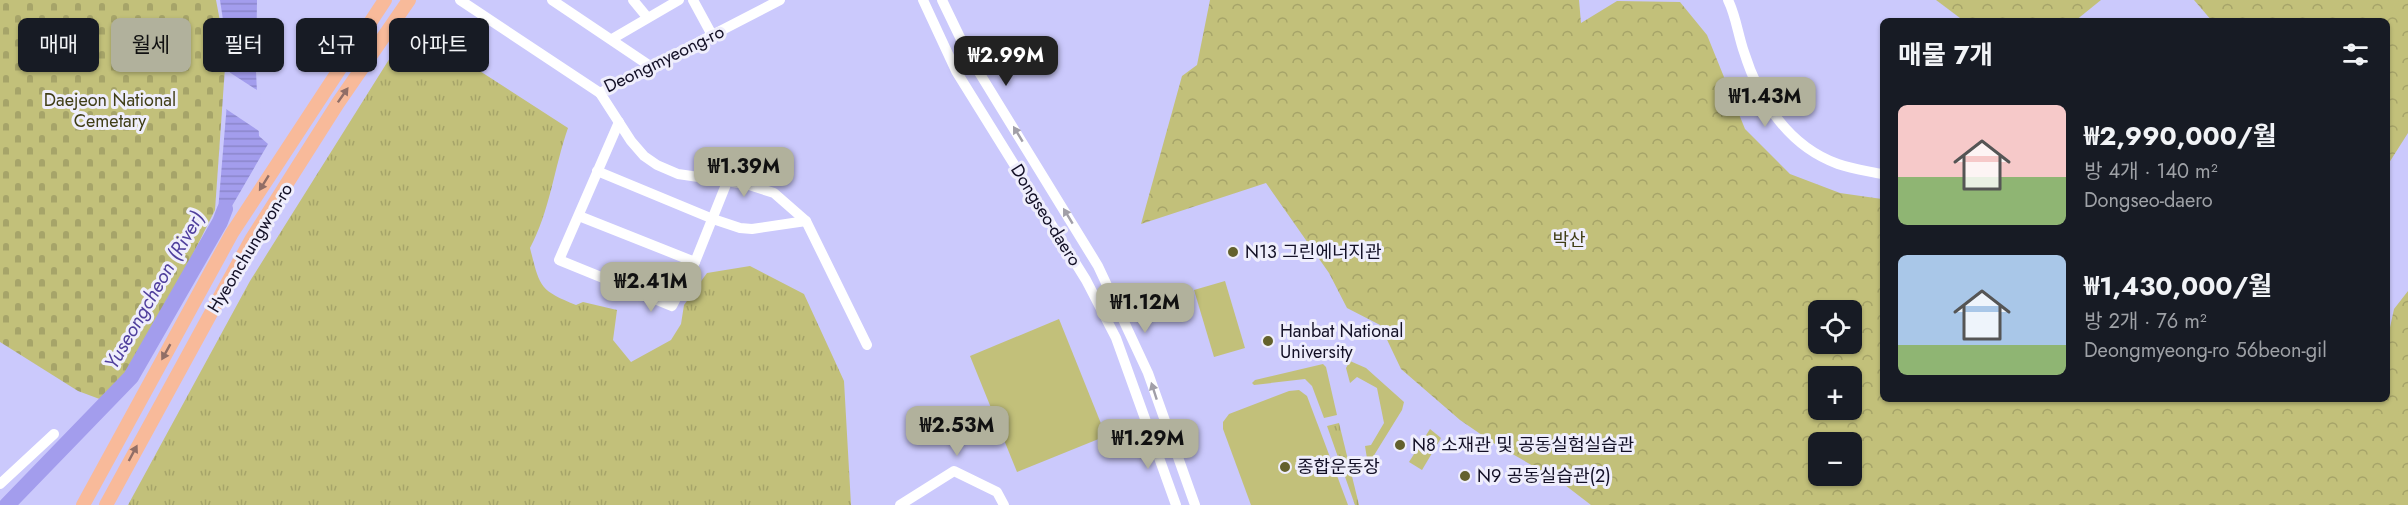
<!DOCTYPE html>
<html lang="ko">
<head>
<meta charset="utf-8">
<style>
	body { margin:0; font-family:Jost,"Noto Sans KR",sans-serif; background:#20242c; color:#f1f3f6; height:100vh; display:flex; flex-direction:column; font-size:22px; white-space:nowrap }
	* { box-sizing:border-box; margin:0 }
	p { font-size:20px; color:#9ea1a6 }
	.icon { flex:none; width:33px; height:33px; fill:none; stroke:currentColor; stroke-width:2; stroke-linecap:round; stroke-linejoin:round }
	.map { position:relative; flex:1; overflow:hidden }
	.drawer { position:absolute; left:1880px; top:18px; width:510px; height:384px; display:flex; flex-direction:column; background:#171b24; border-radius:9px; box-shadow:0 2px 4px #0004 }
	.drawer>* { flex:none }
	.banner { position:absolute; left:18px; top:18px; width:570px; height:54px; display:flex; gap:12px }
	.fabs { position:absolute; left:1808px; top:300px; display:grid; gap:12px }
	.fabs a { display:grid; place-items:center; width:54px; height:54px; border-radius:9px; background:#171b24; box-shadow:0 2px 4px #0004; font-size:30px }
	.price { position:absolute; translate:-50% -51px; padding:0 14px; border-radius:12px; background:#b1b19c; color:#111; font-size:20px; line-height:39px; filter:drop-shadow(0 2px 3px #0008) }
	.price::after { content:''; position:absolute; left:50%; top:36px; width:18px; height:14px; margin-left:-9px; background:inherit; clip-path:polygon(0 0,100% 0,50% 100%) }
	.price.current { background:#222; color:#fff }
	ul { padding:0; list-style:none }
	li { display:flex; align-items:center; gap:18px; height:150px; padding:0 18px }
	li span { display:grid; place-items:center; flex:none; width:168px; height:120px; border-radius:9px; color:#555 }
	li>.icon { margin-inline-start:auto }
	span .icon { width:72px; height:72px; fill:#fffc; stroke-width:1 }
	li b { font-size:26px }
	h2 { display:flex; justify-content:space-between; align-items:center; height:72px; padding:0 18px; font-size:26px }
	.chip { padding:0 21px; border-radius:9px; background:#171b24; box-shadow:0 2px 4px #0004; font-size:21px; line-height:54px }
	.chip.current { background:#b1b19c; color:#111 }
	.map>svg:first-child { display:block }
	.grass { fill:url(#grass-tufts) }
	.forest { fill:url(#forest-crowns); fill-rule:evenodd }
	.cemetery { fill:url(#cemetery-stones) }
	.green { fill:#c2c07a }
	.water { fill:url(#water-rules) }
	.pier { fill:#cbc9fc }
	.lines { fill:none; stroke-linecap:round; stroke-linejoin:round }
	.river { stroke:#a39ded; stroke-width:16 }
	.minor { stroke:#fff; stroke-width:10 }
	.major { stroke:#f8ba9a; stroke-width:14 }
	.oneway { fill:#916e66 }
	.oneway2 { fill:#a19fa8 }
	.poi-dot { fill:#63612d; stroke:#efeefc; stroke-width:2 }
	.labels { text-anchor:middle; stroke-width:6; stroke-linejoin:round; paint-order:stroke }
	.street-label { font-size:18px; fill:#131026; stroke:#efeefc }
	.park-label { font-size:18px; fill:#403e16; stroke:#efeefc }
	.poi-label { font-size:18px; fill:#131026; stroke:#efeefc; text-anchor:start }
	.water-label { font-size:20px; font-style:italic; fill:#50409d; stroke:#efeefc }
</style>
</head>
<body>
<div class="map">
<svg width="2408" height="505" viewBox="0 0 2408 505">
	<defs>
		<pattern id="grass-tufts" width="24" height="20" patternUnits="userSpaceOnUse" patternTransform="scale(1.5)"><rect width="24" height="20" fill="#c2c07a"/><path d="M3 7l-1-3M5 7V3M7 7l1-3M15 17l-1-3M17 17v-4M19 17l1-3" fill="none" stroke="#a6a469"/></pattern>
		<pattern id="forest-crowns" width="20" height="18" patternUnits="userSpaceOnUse" patternTransform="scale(1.5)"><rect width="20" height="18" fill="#c2c07a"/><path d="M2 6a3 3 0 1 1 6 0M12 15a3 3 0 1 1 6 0" fill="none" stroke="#a6a469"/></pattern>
		<pattern id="cemetery-stones" width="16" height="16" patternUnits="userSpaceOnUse" patternTransform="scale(1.5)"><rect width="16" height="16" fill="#c2c07a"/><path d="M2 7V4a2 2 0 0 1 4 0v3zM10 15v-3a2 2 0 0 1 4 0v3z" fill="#a6a469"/></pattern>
		<pattern id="water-rules" width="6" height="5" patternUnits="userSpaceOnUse" patternTransform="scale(1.5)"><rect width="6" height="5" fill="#a39ded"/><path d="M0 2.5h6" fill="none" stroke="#8b86cb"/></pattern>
	</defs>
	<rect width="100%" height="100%" fill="#cbc9fc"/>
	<g class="grass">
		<path d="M410,26L568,128C554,168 550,211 530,248C540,287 539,290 576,305L583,302L617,310L613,340L631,362L671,340L681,324L684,305L707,273L750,266L804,294L844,381L851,505H128L250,281Z"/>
		<path d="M1339,423L1359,505H1355L1327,426Z"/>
	</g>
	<g class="forest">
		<path d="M1210,0H1579L1581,23L1617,1L1680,2L1707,35L1745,129L1790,174L1840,193L1882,199V399H2386L2387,331L2389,332L2394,309L2408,291V505H1591L1561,482L1495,444L1460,420L1401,369L1380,325L1347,308L1329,273L1266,183L1141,224L1182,76L1197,65ZM1851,310V344H1818V310ZM1818,376H1851V410H1818ZM1818,442H1851V476H1818Z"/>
		<path d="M1936,0H2101L2075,21H1964Z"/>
		<path d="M2194,0H2408V133L2387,166L2386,21H2212Z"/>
	</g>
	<path class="cemetery" d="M0,0H216L226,53L215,210L151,338L105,401L78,391L0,342Z"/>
	<g class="green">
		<path d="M1225,281L1245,348L1214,357L1194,290Z"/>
		<path d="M1059,319L1106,436L1017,472L970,356Z"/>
		<path d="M1350,361L1366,368L1404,402L1402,410L1368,465L1365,446L1371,445L1384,423L1377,388L1357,377L1350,383L1346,368Z"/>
		<path d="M1323,364L1326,367L1337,415L1324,418L1312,386L1305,379L1254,385L1252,383L1255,380Z"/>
		<path d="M1299,390L1307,396L1348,505H1251L1223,429V422L1229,414L1289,391Z"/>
		<path d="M1430,429L1441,438L1422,470L1409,462Z"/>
	</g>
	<path class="water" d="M220,0H257L256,71L259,136L268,144L218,230L212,225L218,211L230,67Z"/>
	<path class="pier" d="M226,70L260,92L262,133L223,107Z"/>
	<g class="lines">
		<path class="river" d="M7,505L131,377L220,222L225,209"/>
		<g class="minor">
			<path d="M460,0L600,93L780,0"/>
			<path d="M552,0L650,66"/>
			<path d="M633,0L647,17"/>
			<path d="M693,0L712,35"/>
			<path d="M923,0L956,71L1086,280L1116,338L1176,505"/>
			<path d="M942,0L969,56L1098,266L1148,373L1195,505"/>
			<path d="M1728,0C1736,16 1738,35 1744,52C1759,100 1788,146 1838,164C1852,169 1868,171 1882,174"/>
			<path d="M612,39L679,0"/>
			<path d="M600,93L631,141L644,156L657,165L678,174L746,184L774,193L806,221L867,345"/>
			<path d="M619,122L559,260L672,306L695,262L727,182"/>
			<path d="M597,171L713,219L740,228L752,229L806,221"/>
			<path d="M579,216L695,262"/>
			<path d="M0,484L54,434"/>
			<path d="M900,505L954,471L997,492L1004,505"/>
		</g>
		<g class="major">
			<path d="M83,505L232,233L385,0"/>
			<path d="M106,505L251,240L338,103L409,0"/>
		</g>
	</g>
	<defs><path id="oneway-solid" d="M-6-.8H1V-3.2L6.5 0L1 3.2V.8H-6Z" transform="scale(1.5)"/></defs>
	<g class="oneway">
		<use href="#oneway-solid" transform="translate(343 95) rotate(-55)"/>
		<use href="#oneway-solid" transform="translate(264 183) rotate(122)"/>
		<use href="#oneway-solid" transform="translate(166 352) rotate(119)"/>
		<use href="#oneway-solid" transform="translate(133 453) rotate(-62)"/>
	</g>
	<g class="oneway2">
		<use href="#oneway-solid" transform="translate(1018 134) rotate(-121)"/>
		<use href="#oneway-solid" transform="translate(1068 216) rotate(-121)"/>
		<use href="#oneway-solid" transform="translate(1154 391) rotate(-108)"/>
	</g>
	<g class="poi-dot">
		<circle cx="1233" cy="252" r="6"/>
		<circle cx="1268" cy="341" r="6"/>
		<circle cx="1400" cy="445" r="6"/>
		<circle cx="1285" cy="467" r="6"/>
		<circle cx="1465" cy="476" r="6"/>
	</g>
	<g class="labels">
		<g class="street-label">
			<text transform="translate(664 59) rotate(-26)" y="6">Deongmyeong-ro</text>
			<text transform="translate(1046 215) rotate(58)" y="6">Dongseo-daero</text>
			<text transform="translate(250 248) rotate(-59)" y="6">Hyeonchungwon-ro</text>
		</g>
		<g class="park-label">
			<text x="110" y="106">Daejeon National<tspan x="110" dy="21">Cemetary</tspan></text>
			<text x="1569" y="246">박산</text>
		</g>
		<g class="poi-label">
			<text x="1245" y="258">N13 그린에너지관</text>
			<text x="1280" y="337">Hanbat National<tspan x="1280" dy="21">University</tspan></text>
			<text x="1412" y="451">N8 소재관 및 공동실험실습관</text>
			<text x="1297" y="473">종합운동장</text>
			<text x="1477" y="482">N9 공동실습관(2)</text>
		</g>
		<g class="water-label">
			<text transform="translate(154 290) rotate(-60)" y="7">Yuseongcheon (River)</text>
		</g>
	</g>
</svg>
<div class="fabs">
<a><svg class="icon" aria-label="locate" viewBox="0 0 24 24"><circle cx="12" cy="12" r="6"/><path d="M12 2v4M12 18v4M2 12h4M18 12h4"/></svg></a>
<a>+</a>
<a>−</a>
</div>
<b class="price current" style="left:1006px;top:87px">₩2.99M</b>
<b class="price" style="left:1765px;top:128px">₩1.43M</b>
<b class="price" style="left:744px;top:198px">₩1.39M</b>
<b class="price" style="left:651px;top:313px">₩2.41M</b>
<b class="price" style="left:1145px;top:334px">₩1.12M</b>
<b class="price" style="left:957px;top:457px">₩2.53M</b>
<b class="price" style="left:1148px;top:470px">₩1.29M</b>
<div class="banner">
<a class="chip">매매</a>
<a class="chip current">월세</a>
<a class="chip">필터</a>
<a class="chip">신규</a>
<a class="chip">아파트</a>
</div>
<section class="drawer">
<h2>매물 7개<svg class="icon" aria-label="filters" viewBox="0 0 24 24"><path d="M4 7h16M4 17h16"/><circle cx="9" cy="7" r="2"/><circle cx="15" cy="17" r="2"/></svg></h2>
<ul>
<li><span style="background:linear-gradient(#f6c9c9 60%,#8fb573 0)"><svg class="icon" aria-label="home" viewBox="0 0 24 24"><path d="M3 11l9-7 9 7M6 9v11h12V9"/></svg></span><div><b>₩2,990,000/월</b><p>방 4개 · 140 m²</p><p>Dongseo-daero</p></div></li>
<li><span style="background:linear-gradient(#a9c7e8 75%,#8fb573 0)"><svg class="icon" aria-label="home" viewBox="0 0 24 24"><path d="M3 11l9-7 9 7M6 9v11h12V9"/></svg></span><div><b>₩1,430,000/월</b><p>방 2개 · 76 m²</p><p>Deongmyeong-ro 56beon-gil</p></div></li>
</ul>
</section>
</div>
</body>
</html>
